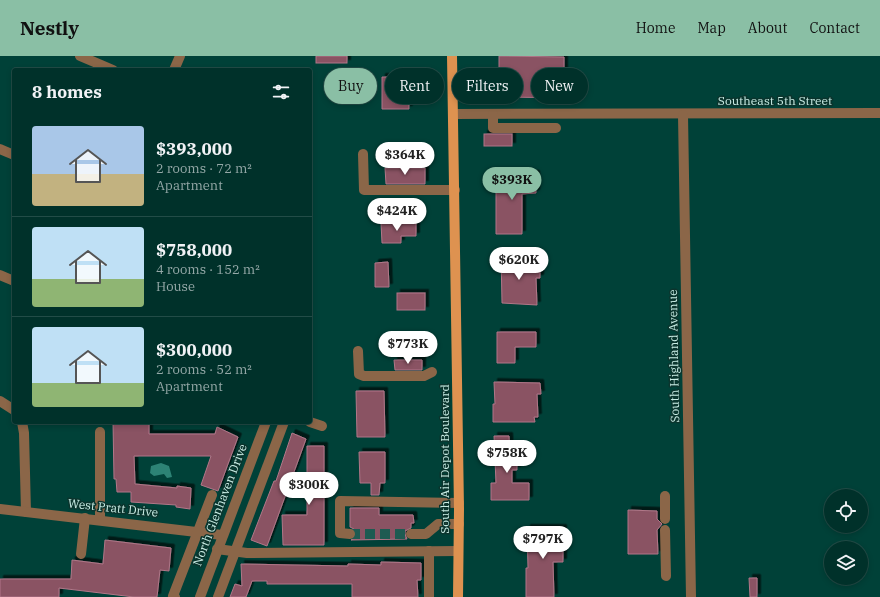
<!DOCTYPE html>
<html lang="en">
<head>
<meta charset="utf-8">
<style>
	body { margin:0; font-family:"IBM Plex Serif",serif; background:#0a3932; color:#f1f3f6; height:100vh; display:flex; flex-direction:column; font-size:15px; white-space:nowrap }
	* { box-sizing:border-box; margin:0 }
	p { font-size:13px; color:#95a9a8 }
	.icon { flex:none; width:22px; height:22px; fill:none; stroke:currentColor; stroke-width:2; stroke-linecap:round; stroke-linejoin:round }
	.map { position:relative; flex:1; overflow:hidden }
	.drawer { position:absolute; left:12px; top:12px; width:300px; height:356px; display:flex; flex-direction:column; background:#00312a; border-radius:4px; box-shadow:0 2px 6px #0003,0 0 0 1px #224c47 }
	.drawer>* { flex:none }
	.banner { position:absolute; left:324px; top:12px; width:380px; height:36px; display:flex; gap:8px }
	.fabs { position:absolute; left:824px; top:433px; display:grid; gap:8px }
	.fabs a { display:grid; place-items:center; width:44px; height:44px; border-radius:50%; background:#00312a; box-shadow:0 2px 6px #0003,0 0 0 1px #224c47; font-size:20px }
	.price { position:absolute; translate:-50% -34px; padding:0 9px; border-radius:14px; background:#fff; color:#222; font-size:13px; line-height:26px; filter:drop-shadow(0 1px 2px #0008) }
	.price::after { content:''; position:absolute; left:50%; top:24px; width:12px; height:9px; margin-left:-6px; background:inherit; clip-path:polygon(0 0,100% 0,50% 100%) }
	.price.selected { background:#8abfa5; color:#111 }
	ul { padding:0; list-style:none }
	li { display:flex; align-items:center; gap:12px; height:100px; padding:0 20px }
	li+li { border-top:1px solid #224c47 }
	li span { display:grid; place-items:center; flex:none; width:112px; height:80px; border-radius:4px; color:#555 }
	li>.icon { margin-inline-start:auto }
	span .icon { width:48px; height:48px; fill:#fffc; stroke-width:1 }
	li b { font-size:17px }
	h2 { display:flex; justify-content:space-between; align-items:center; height:48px; padding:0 20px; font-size:17px }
	.chip { padding:0 14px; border-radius:18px; background:#00312a; box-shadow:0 2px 6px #0003,0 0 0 1px #224c47; font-size:14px; line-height:36px }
	.chip.selected { background:#8abfa5; color:#111 }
	header { display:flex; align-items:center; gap:24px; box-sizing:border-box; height:56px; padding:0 20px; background:#8abfa5; color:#111 }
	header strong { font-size:19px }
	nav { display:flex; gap:22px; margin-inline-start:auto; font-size:14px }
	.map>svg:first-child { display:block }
	.water { fill:#2d8375 }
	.building { fill:#8a5364; stroke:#b17788; filter:url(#shadow) }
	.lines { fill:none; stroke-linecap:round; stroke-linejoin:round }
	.minor-tunnel { stroke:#1e5b52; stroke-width:10; stroke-dasharray:10 5; stroke-linecap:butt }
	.minor { stroke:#8b6648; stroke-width:10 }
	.major { stroke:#de9250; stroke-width:10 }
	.labels { text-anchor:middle; stroke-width:3; stroke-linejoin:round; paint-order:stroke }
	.street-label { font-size:12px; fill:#c9ede5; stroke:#0b342d }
</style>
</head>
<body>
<header>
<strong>Nestly</strong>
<nav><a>Home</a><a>Map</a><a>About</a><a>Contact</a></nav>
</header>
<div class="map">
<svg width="880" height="541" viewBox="0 0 880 541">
	<defs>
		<filter id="shadow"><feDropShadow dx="3.5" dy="-3.5" stdDeviation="0" flood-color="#0009"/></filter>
	</defs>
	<rect width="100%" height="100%" fill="#004138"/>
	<path class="water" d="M161,407L169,410L172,421L167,422L164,418L154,420L150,417L151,410Z"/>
	<g class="building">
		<rect x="316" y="0" width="31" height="7"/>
		<path d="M499,0L564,1V29L576,30V42L503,41V16H499Z"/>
		<path d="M382,21H408L409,53H382Z"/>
		<rect x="484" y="78" width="28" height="12"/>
		<path d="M385,112H425V128H386Z"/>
		<path d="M496,118H536V137L522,138V178H496Z"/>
		<path d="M381,167H416V180H401V187H382Z"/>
		<path d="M501,197L512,198V207H540V222H536L537,249L502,247Z"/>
		<path d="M388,206L389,231H375V207Z"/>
		<rect x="397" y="237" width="28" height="17"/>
		<path d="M497,276H536V291H515V307H497Z"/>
		<path d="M394,304H422V314H395Z"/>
		<path d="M494,326L540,327L541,338H537L538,361H534L535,366H493V348H495Z"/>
		<path d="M356,335H384L385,381H357Z"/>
		<path d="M113,366H149V378H215L217,371L238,381L218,435L201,429L211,400H134L135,428L177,432V430L191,432L190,453L176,451V449L131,446V436H117L116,423H114Z"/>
		<path d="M292,377L306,383L267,490L251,484L274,425H276Z"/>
		<path d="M494,380H509L510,401H517V414H512V427H529V444H491V427H496Z"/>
		<path d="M307,390H324V489H283L282,459H307Z"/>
		<path d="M359,396H385V427H380L379,439H371V427H360Z"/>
		<path d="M350,452H379V459H413L414,467H411V472L405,475V478L407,483L351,484L355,482L356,478L354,473L350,471Z"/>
		<path d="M628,454L657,455V463L662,468L657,474L658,498H628Z"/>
		<path d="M527,472H563V506H553L554,541H526V512H528Z"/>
		<path d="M105,484L171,492L169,515L160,514L157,541H134L59,532V541H0V523H71L72,504L103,508Z"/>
		<path d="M381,506L421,507V524H417L418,541H352V528H267V525H252L246,541H230L235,528L242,530L241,508L348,510V508L381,509Z"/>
		<path d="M749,522H757V541H750Z"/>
	</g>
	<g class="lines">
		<path class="minor-tunnel" d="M350,478H411"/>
		<g class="minor">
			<path d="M80,0L113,14"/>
			<path d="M174,14L180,0"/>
			<path d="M454,58L880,57"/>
			<path d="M493,58V72H556"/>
			<path d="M683,59L691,541"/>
			<path d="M0,93L14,99"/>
			<path d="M363,98L364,134H455"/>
			<path d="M0,219L14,225"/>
			<path d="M358,295L359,318L364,320H424L432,316"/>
			<path d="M0,345L14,354"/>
			<path d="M22,366L24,377L26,456"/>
			<path d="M310,366L322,370"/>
			<path d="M100,376V464"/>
			<path d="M665,440V463"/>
			<path d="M0,453L222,479"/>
			<path d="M665,474L666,520"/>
			<path d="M350,478L340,477V445L459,447"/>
			<path d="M411,478H426L438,468H459"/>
			<path d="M217,493L247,497L458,495"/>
			<path d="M429,495V541"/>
			<path d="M81,498L85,462"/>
			<path d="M175,541L173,540L212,439"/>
			<path d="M200,541L266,366"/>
			<path d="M218,541L284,366"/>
		</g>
		<path class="major" d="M452,0L459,453L458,541"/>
	</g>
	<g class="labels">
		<g class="street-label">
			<text x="775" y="49">Southeast 5th Street</text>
			<text transform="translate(674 300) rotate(-91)" y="4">South Highland Avenue</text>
			<text transform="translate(445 403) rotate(-90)" y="4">South Air Depot Boulevard</text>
			<text transform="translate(220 449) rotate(-69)" y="4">North Glenhaven Drive</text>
			<text transform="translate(113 452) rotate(6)" y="4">West Pratt Drive</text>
		</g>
	</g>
</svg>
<div class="fabs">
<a><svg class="icon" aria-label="locate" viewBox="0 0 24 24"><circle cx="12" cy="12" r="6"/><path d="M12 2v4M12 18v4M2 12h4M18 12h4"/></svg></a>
<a><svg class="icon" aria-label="layers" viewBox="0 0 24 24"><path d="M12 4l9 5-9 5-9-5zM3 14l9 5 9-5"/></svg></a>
</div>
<b class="price" style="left:405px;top:120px">$364K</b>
<b class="price selected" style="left:512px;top:145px">$393K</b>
<b class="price" style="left:397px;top:176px">$424K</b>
<b class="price" style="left:519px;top:225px">$620K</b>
<b class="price" style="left:408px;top:309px">$773K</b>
<b class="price" style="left:507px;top:418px">$758K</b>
<b class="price" style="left:309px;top:450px">$300K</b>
<b class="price" style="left:543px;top:504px">$797K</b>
<div class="banner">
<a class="chip selected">Buy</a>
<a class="chip">Rent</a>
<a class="chip">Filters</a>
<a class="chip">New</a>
</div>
<section class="drawer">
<h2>8 homes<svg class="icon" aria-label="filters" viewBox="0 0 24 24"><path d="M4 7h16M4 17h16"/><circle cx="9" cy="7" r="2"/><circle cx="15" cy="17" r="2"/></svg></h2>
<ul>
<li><span style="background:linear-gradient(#a9c7e8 60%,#c2b280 0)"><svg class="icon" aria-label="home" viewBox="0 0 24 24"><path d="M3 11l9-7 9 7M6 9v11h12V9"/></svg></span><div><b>$393,000</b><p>2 rooms · 72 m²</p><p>Apartment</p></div></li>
<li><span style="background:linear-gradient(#bfe0f5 65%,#8fb573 0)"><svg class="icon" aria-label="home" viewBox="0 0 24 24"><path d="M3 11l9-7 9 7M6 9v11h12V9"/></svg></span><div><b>$758,000</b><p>4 rooms · 152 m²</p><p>House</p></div></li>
<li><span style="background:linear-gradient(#bfe0f5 70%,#8fb573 0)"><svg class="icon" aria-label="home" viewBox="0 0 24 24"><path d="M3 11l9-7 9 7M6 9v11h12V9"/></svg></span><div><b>$300,000</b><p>2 rooms · 52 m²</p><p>Apartment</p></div></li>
</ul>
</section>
</div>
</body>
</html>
